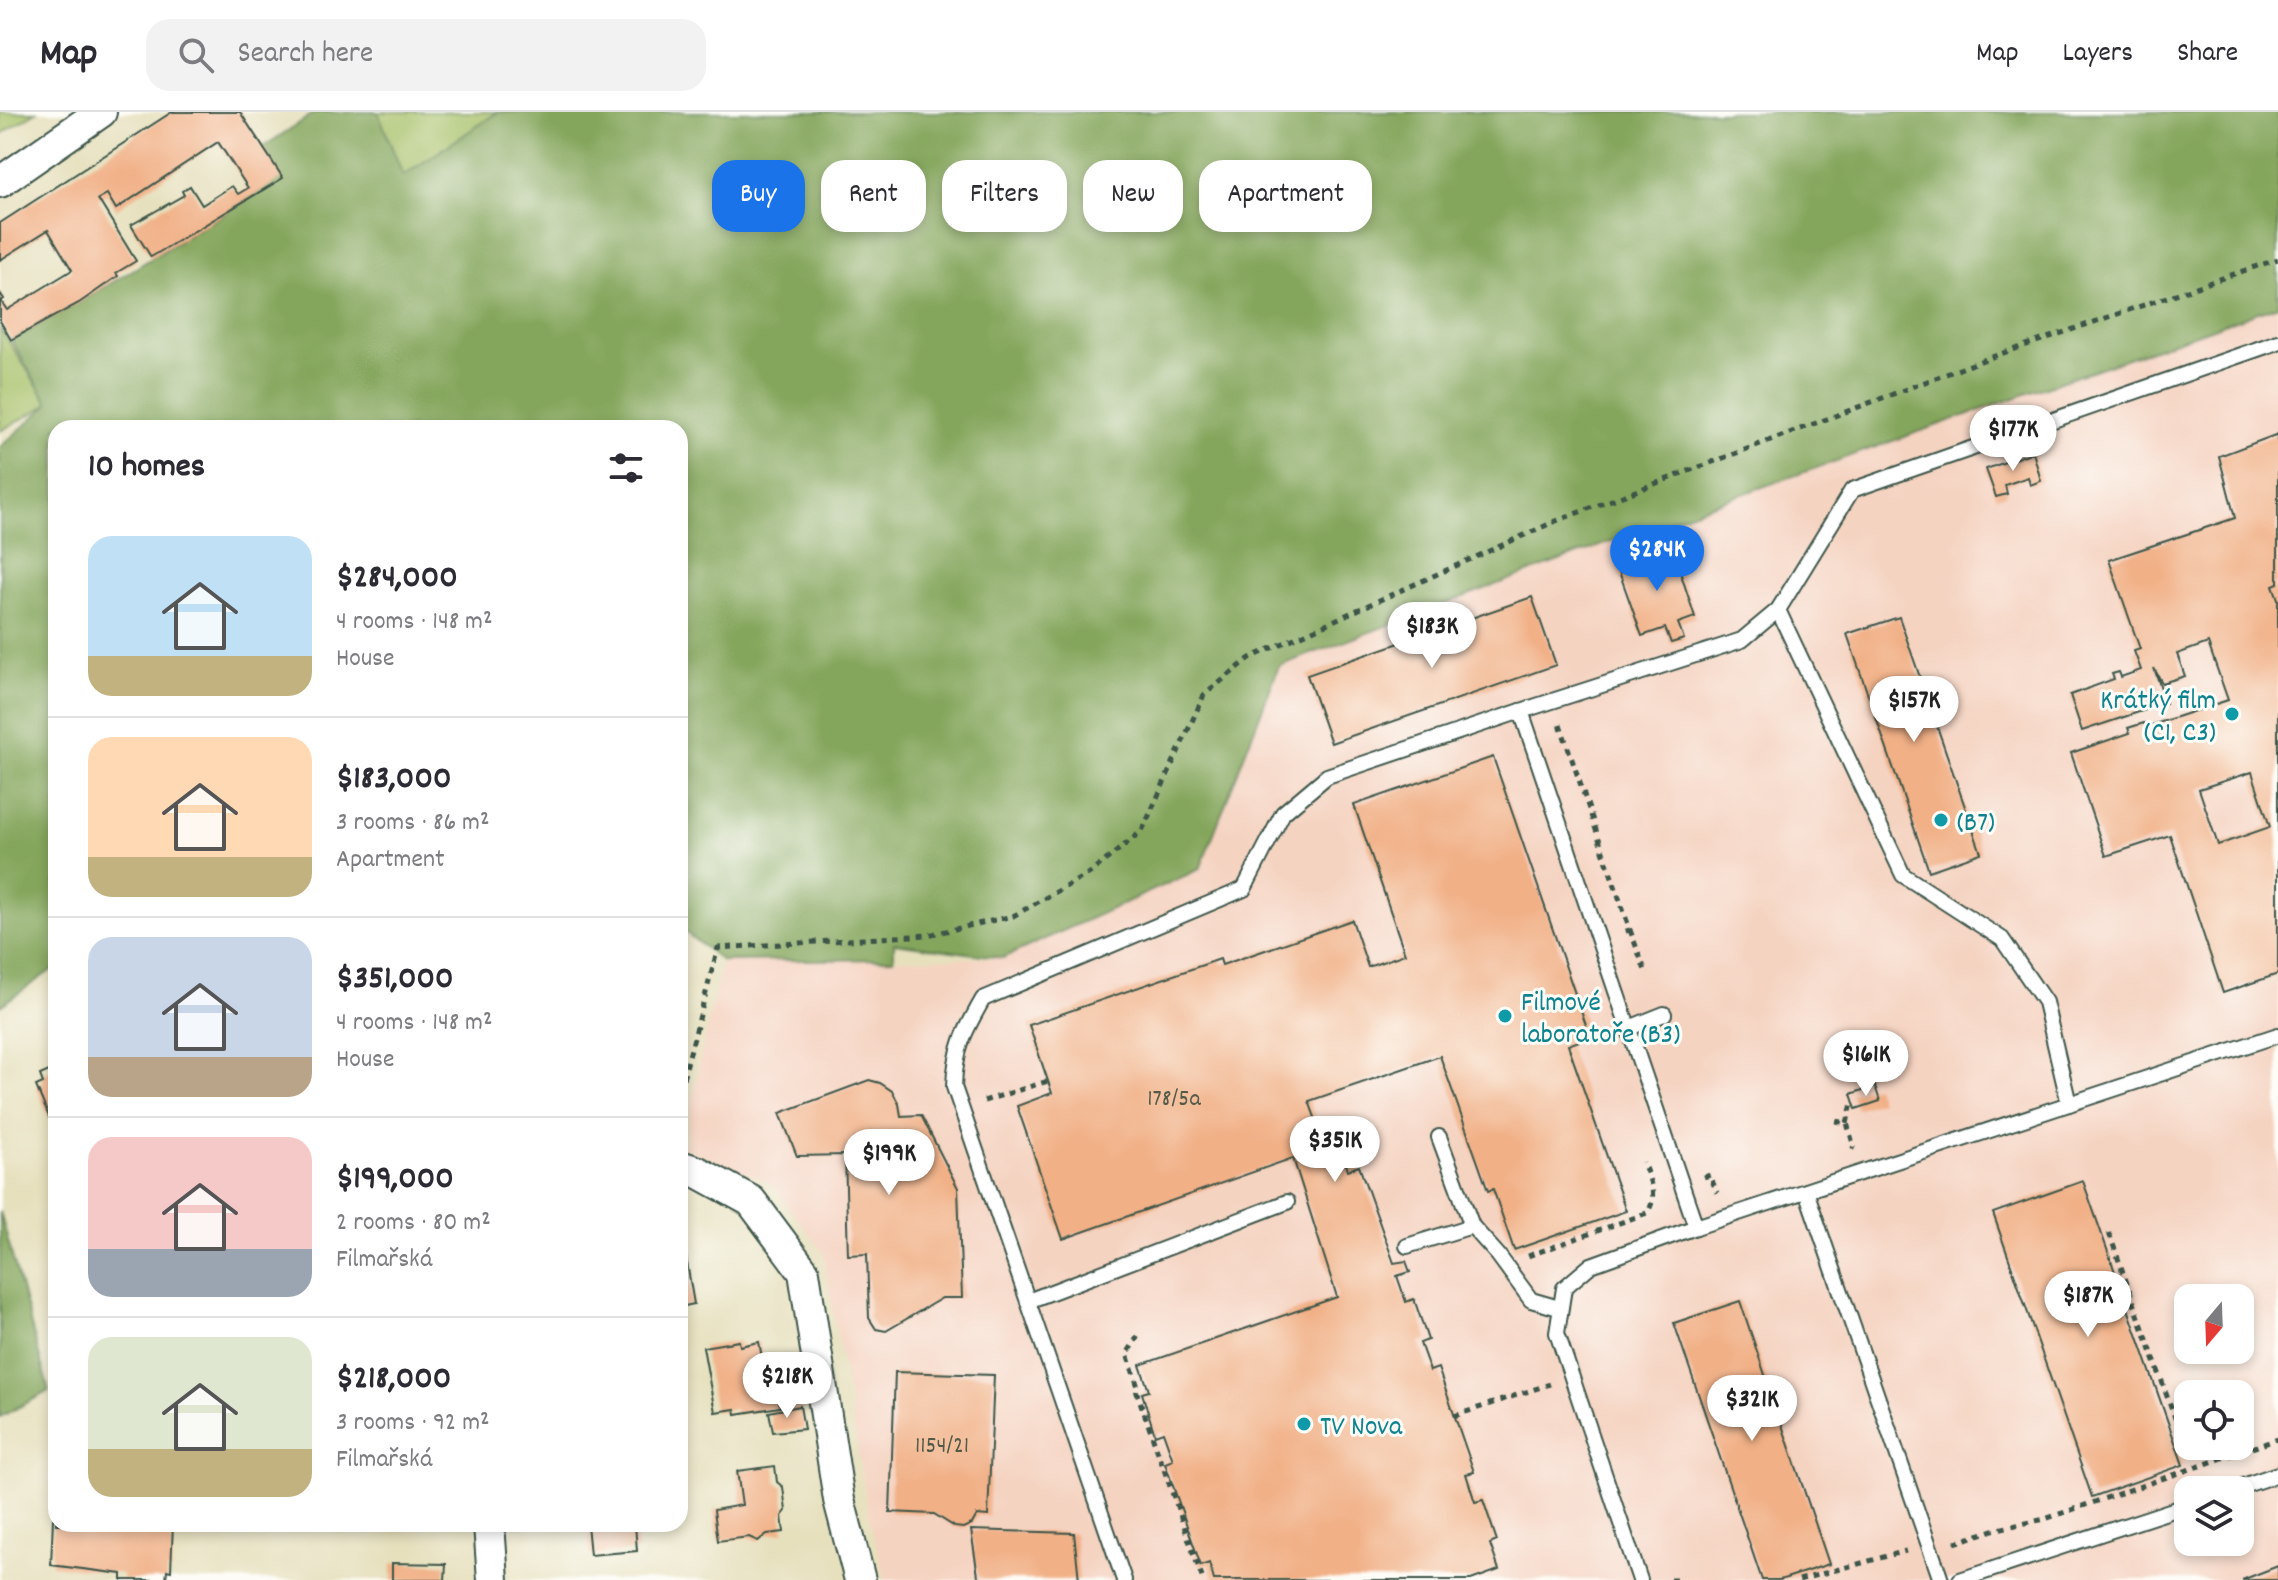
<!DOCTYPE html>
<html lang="en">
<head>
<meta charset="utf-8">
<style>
	body { margin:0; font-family:Dekko,sans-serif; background:#f2f2f3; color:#2b2b33; height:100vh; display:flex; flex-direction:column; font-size:30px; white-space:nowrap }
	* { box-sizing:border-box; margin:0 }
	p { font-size:26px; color:#7c7c81 }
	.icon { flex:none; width:44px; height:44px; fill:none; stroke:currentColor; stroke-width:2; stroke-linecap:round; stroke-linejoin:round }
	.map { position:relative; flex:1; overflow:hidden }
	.sheet { position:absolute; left:48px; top:308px; width:640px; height:1112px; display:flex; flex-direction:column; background:#fff; border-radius:24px; box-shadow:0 4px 12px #0003 }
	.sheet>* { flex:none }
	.hud { position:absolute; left:712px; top:48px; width:760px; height:72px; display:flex; gap:16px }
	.needle { width:52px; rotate:199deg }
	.buttons { position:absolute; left:2174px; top:1172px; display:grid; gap:16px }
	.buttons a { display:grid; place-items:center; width:80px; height:80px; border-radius:16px; background:#fff; box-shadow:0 4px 12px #0003; font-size:40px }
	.price { position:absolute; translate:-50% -68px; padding:0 18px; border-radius:28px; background:#fff; color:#222; font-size:26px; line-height:52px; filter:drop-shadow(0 2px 4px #0008) }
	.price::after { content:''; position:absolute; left:50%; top:48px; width:24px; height:18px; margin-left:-12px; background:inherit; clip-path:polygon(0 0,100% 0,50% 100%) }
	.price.active { background:#1a73e8; color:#fff }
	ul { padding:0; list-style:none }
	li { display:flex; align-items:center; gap:24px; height:200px; padding:0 40px }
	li+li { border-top:2px solid #e1e1e2 }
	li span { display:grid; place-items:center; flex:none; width:224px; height:160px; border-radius:24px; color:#555 }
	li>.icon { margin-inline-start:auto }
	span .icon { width:96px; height:96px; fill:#fffc; stroke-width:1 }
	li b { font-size:34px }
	h2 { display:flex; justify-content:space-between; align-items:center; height:96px; padding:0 40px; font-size:34px }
	.chip { padding:0 28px; border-radius:24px; background:#fff; box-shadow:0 4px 12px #0003; font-size:28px; line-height:72px }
	.chip.active { background:#1a73e8; color:#fff }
	header { display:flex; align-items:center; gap:48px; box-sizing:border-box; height:112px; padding:0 40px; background:#fff; border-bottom:2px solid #e1e1e2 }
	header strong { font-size:38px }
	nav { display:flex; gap:44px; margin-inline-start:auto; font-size:28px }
	.search { width:560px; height:72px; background:#f2f2f3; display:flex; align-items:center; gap:20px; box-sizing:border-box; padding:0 28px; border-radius:24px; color:#7c7c81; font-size:30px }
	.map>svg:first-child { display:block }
	.built { fill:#f5d3c1; fill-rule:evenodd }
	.green { fill:#a6c066; stroke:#627e4d; stroke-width:2 }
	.forest { fill:#84a65b; stroke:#527248; stroke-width:2 }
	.building { fill:#f1b086; fill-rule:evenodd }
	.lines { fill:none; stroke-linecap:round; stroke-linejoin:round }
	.lane-casing { stroke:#3d5549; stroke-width:18 }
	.street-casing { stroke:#3d5549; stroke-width:34 }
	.path { stroke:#3d5549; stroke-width:5; stroke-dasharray:6 6; stroke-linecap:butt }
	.lane { stroke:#fff; stroke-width:14 }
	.street { stroke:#fff; stroke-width:30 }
	.culture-dot { fill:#0f9aa8; stroke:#fdfcf7; stroke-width:3 }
	.labels { text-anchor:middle; stroke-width:6; stroke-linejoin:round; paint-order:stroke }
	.number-label { font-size:24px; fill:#545a48 }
	.culture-label { font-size:28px; fill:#0d838f; stroke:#fdfcf7; text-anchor:start }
</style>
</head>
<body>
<header>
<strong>Map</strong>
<div class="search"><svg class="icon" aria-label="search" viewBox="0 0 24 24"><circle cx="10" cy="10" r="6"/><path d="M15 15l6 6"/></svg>Search here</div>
<nav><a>Map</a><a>Layers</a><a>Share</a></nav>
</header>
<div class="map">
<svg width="2278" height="1468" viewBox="0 0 2278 1468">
	<rect width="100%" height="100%" fill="#fdfcf7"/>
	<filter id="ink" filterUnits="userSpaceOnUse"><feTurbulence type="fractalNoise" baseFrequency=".0125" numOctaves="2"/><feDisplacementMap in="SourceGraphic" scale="16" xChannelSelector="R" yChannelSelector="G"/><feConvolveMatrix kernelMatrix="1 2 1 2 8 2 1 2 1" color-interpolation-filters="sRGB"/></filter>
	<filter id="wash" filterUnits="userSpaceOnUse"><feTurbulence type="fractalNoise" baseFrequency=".006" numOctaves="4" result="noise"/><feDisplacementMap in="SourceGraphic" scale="32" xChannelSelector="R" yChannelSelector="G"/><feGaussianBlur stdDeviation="1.8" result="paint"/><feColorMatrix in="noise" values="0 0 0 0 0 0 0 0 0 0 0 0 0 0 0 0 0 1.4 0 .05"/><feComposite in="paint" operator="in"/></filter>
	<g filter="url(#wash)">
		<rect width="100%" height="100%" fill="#e6e0bd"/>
		<path class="built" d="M2278,193V1468H885L870,1409L823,1140L769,1070L684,1037L700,946L722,849L1003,846L1200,757L1278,554L1669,408ZM2188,1186H2240V1238H2188ZM2188,1282H2240V1334H2188ZM2188,1378H2240V1430H2188Z"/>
		<g class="green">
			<path d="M0,0H36L0,23Z"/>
			<path d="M378,0H498L403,64Z"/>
			<path d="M0,216L49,292L0,319Z"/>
		</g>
		<g class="forest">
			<path d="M316,0H378L403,64L498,0H2278V193L1669,408L1279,554L1200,757L1003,846L894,831V847L722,849L680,816V316H56V855L0,894V335L49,292L11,228L79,191L282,66L263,35Z"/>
			<path d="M0,1100L49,1279L0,1305Z"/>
		</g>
		<g id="blocks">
			<g class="building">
				<path d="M172,0H240L283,66L151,145L131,113L184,83L182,79L190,74L202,93L232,74L238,82L248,76L218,30L116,97L107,82L98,87L136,149L116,161L118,164L79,191L11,228L0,209V181L4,187L1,189L7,198L72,158L48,118L0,148V111Z"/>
				<path d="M2278,322V471L2273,473L2278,487V862L2223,881L2170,723L2106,744L2071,641L2130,621L2128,616L2144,611L2146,615L2228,588L2208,531L2177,542L2185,564L2162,571L2154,556L2166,591L2082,619L2070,583L2114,567L2112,562L2119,560L2121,565L2141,558L2134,539L2140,537L2109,448L2235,406L2219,344ZM2252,660L2270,715L2218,733L2199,677Z"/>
				<path d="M2033,340L2041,369L2030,373L2028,365L2005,373L2007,382L1996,385L1986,357Z"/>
				<path d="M1663,434L1665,438L1672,435L1695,505L1678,511L1684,527L1671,531L1665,516L1642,524L1617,454L1659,440L1658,436Z"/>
				<path d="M1532,485L1556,553L1331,631L1307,563Z"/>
				<path d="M1899,505L1981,741L1929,759L1847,522Z"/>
				<path d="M1493,645L1590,925L1568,933L1626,1099L1514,1138L1493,1077L1488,1079L1440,944L1309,989L1331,1049L1343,1044L1348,1058L1359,1054L1394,1151L1406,1149L1410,1160L1397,1164L1406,1190L1414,1187L1428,1228L1420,1231L1430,1259L1438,1256L1474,1360L1466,1362L1475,1390L1483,1388L1497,1429L1490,1432L1499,1458L1471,1468H1214L1209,1451L1201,1454L1165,1351L1173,1348L1163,1320L1155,1323L1142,1281L1149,1279L1140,1253L1337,1185L1293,1046L1063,1127L1017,994L1052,981L1029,913L1220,847L1222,853L1352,808L1368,855L1405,842L1354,693Z"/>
				<path d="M56,956V1011L52,1012L36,974L43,971L40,963Z"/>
				<path d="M869,968L880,971L892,979L899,992L901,1004L921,1003L958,1076L962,1186H942L886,1219L876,1217L869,1206L867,1142L848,1143L845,1043L797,1044L780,1001Z"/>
				<path d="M1875,974L1880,989L1856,997L1851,982Z"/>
				<path d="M2083,1069L2183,1353L2092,1385L1993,1101Z"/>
				<path d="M686,1145L694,1192L680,1195V1146Z"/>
				<path d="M1740,1189L1829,1452L1780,1468H1762L1674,1211Z"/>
				<path d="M739,1229L740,1234L759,1230L768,1276L777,1275L780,1295L736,1302L735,1297L715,1300L703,1235Z"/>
				<path d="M895,1260L994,1263L988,1404L977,1403L972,1412L963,1416L955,1415L934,1402L890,1400Z"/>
				<path d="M800,1294L804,1317L773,1320L769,1300Z"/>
				<path d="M775,1354L777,1370L783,1375L786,1399L782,1404L784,1420L767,1422L758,1429L749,1425L718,1429L714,1398L742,1393L737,1359Z"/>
				<path d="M53,1407H56V1412H173L171,1459L167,1458L166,1468H122V1462L51,1453Z"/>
				<path d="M587,1412H635L637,1439L590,1443Z"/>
				<path d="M971,1418L1074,1421L1079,1468H986L978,1464Z"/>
				<path d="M392,1451L446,1452L445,1468H392Z"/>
				<path d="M2278,1454V1468H2242Z"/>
			</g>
		</g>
	</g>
	<g filter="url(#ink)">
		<use href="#blocks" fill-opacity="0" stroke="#3d5549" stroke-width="2"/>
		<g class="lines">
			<g class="lane-casing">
				<g id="lane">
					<path d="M1778,498L1903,763L2002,827L2045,890L2069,992"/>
					<path d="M1629,916L1664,902"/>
					<path d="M1439,1025L1472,1114L1498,1143L1531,1188L1559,1196"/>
					<path d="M1806,1079L1941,1468"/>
					<path d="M1696,1115L1521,599L1742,528L1778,498L1852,378L2278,230"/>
					<path d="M1407,1134L1472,1114"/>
					<path d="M1028,1189L1287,1090"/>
					<path d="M2231,1378L2278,1362"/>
					<path d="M1124,1468L954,975C955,937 964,920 983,887L1244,777L1283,701L1327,664L1521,599"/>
					<path d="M1640,1468L1557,1221L1564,1176L1591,1153L1696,1115L2278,923"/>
					<path d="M1960,1468L2188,1393"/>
				</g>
			</g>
			<g class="street-casing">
				<g id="street">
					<path d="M0,70L101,0"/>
					<path d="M680,1054L698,1060L751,1089L804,1160L839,1388L860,1468"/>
					<path d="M489,1412L493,1468"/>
				</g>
			</g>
			<g class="path">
				<path d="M1560,612L1630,818L1622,820"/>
				<path d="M1630,818L1646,861"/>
				<path d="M680,978L718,836L928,823L1013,804L1090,761L1142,719L1204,583L1250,546L1556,409L1986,247L2278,147"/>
				<path d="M984,989L1048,969"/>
				<path d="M1836,1009L1847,1011L1854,1035L1852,1037"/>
				<path d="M1847,1011L1853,988"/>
				<path d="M1704,1065L1710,1063L1717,1081"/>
				<path d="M2109,1121L2184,1331H2188"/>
				<path d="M1528,1144L1647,1101C1659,1084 1649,1068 1643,1050"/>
				<path d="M1138,1224L1127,1242L1138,1275L1136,1278L1203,1468"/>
				<path d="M1454,1304L1550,1272"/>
				<path d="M2203,1334L2211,1335L2216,1349"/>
				<path d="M1955,1431L1993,1418L2045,1407L2278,1327"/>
				<path d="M1670,1468H1676"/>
				<path d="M1799,1468L1906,1439"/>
			</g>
			<use href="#lane" class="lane"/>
			<use href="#street" class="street"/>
		</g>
	</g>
	<g class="culture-dot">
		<circle cx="2232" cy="602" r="8"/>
		<circle cx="1941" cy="708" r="8"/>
		<circle cx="1505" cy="904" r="8"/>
		<circle cx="1304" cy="1312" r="8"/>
	</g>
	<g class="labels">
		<g class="number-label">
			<text x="1174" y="993">178/5a</text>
			<text x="942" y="1340">1154/21</text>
		</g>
		<g class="culture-label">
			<text x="2216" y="596" text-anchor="end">Krátký film<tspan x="2216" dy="32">(C1, C3)</tspan></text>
			<text x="1957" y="718">(B7)</text>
			<text x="1521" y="898">Filmové<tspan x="1521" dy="32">laboratoře (B3)</tspan></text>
			<text x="1320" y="1322">TV Nova</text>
		</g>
	</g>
</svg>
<div class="buttons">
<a><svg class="needle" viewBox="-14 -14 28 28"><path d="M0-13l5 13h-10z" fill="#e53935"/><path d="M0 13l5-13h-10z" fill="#7c7c81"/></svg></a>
<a><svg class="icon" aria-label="locate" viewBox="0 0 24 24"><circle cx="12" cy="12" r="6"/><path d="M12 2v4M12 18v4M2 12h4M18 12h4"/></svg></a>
<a><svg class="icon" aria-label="layers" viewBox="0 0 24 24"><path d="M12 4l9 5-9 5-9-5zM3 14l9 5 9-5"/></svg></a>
</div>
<b class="price" style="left:2013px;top:361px">$177K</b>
<b class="price active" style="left:1657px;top:481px">$284K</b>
<b class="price" style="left:1432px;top:558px">$183K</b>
<b class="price" style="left:1914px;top:632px">$157K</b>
<b class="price" style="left:1866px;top:986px">$161K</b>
<b class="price" style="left:1335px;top:1072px">$351K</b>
<b class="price" style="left:889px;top:1085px">$199K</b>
<b class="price" style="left:2088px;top:1227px">$187K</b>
<b class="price" style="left:787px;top:1308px">$218K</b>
<b class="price" style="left:1752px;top:1331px">$321K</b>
<div class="hud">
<a class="chip active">Buy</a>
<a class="chip">Rent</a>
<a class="chip">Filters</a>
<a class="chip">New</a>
<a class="chip">Apartment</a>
</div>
<section class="sheet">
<h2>10 homes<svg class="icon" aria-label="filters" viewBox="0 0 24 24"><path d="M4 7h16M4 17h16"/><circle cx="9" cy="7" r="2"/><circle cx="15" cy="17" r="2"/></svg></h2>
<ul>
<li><span style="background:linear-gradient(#bfe0f5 75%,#c2b280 0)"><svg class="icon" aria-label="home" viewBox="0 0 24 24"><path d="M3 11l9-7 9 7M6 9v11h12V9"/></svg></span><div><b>$284,000</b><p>4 rooms · 148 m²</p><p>House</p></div></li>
<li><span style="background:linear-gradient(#ffd9b3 75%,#c2b280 0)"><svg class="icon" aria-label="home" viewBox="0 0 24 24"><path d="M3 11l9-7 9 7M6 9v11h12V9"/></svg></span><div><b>$183,000</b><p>3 rooms · 86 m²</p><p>Apartment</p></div></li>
<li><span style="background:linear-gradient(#c9d6e8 75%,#b9a48a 0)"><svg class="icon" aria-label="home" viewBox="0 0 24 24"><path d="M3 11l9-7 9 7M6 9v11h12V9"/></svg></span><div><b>$351,000</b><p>4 rooms · 148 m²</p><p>House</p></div></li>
<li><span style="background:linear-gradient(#f6c9c9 70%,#9aa5b1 0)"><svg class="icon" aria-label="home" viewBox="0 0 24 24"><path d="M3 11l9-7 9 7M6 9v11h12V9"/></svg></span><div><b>$199,000</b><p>2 rooms · 80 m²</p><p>Filmařská</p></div></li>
<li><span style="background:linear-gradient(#dfe7d0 70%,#c2b280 0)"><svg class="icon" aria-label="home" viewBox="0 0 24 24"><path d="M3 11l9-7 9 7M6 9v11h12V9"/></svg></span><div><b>$218,000</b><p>3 rooms · 92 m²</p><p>Filmařská</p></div></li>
</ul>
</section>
</div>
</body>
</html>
